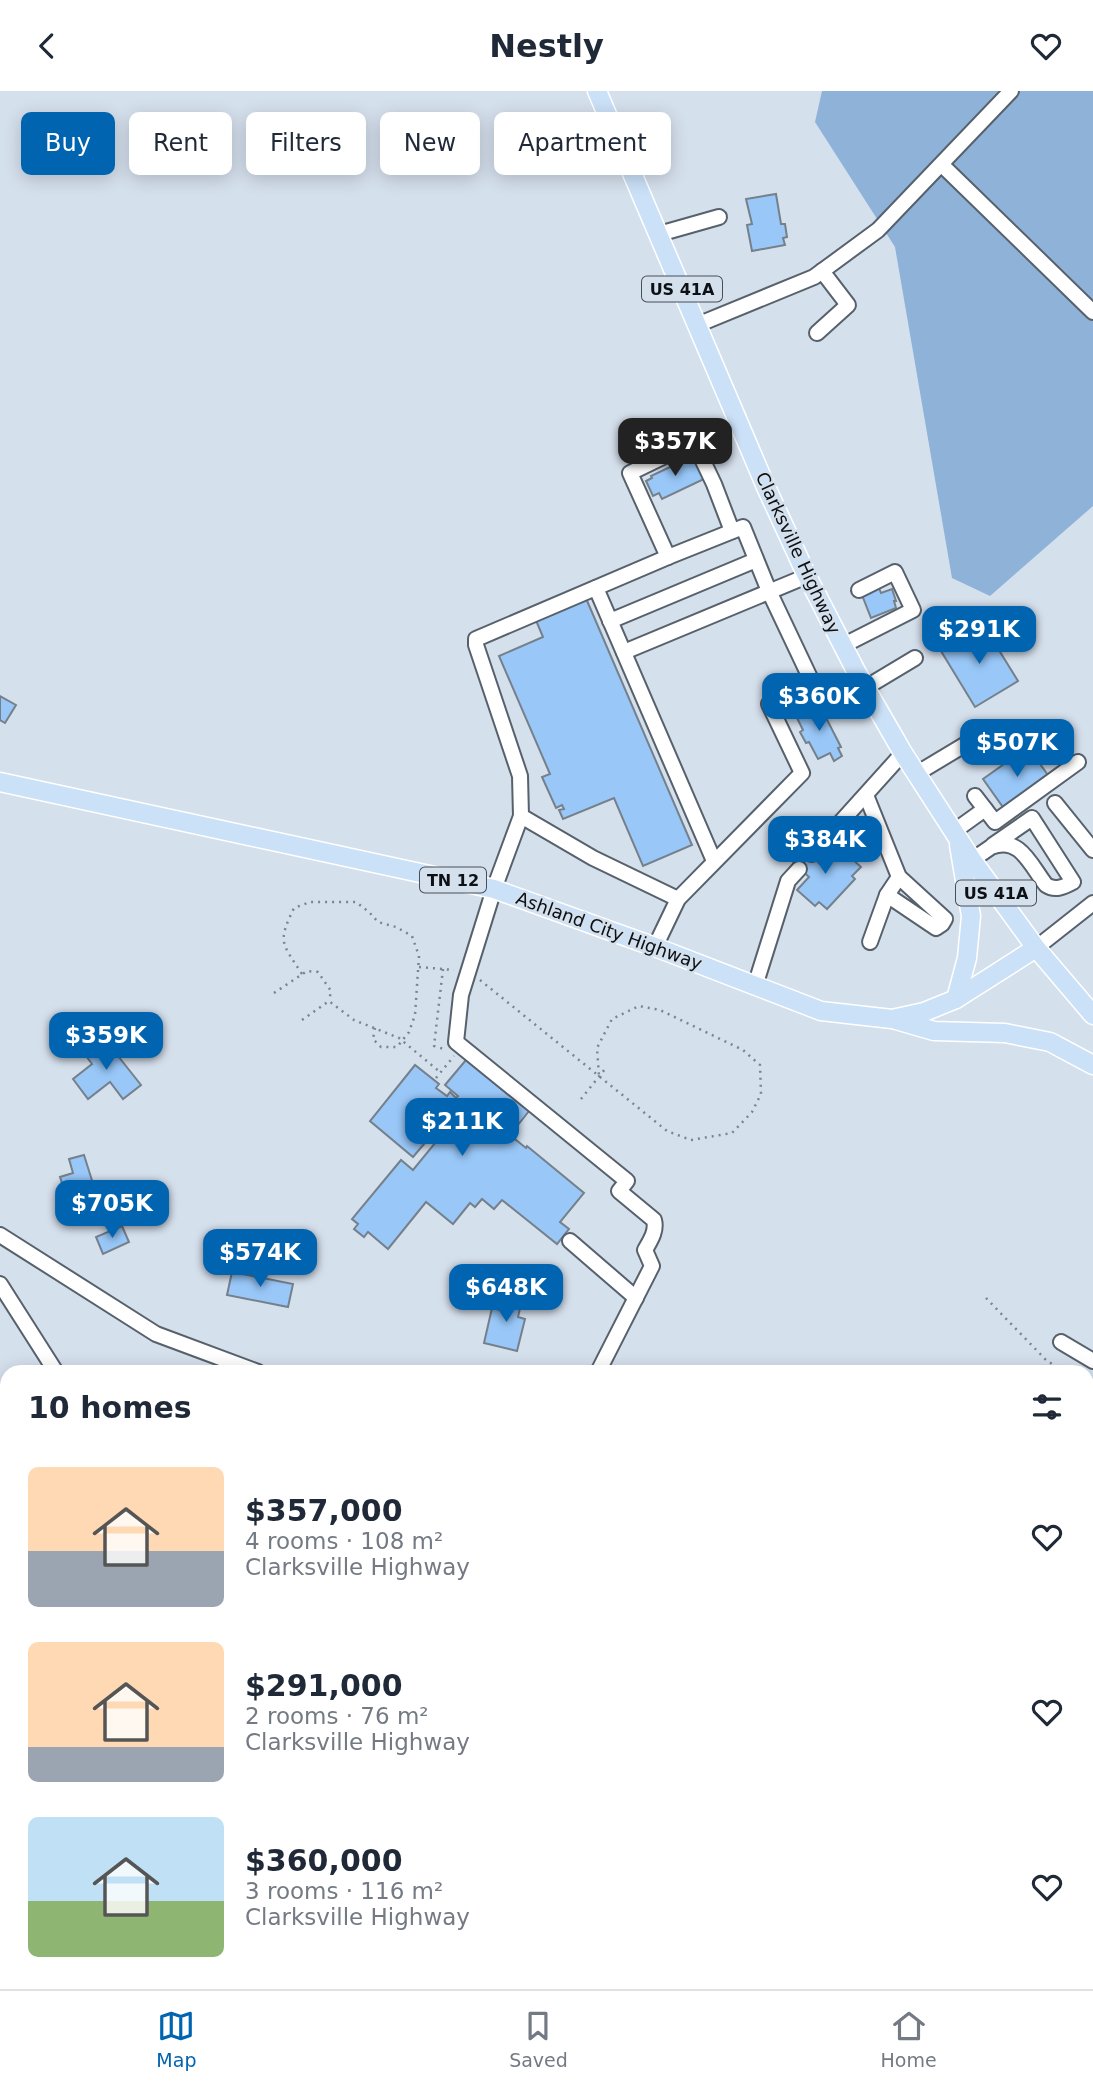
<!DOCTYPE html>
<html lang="en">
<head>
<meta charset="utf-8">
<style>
	body { margin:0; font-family:"DejaVu Sans",sans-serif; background:#f2f2f3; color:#1f2937; height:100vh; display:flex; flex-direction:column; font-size:26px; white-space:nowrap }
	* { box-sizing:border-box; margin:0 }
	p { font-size:23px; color:#747a83 }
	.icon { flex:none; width:38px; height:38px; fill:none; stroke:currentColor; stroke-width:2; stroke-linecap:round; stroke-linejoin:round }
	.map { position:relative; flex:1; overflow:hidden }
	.sheet { position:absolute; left:0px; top:1274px; width:1094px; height:625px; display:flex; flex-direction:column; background:#fff; border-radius:21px 21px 0 0; box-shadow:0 4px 18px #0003 }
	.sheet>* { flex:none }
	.banner { position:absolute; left:21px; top:21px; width:700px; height:63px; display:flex; gap:14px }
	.price { position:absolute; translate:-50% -60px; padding:0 16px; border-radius:14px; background:#0064b0; color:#fff; font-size:23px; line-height:46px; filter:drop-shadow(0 2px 4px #0008) }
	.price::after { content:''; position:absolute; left:50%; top:42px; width:21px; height:16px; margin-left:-10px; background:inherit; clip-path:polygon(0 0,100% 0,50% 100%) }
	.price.selected { background:#222; color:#fff }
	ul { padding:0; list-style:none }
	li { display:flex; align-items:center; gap:21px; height:175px; padding:0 28px }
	li span { display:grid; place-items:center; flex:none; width:196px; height:140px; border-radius:10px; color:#555 }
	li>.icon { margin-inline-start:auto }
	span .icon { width:84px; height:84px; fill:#fffc; stroke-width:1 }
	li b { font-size:30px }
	h2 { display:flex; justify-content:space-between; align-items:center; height:84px; padding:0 28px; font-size:30px }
	.pill { padding:0 24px; border-radius:10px; background:#fff; box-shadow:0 4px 18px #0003; font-size:24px; line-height:63px }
	.pill.selected { background:#0064b0; color:#fff }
	header { display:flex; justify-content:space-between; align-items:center; height:91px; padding:0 28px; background:#fff; font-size:32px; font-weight:700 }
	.dock { display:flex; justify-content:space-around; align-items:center; height:98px; border-top:2px solid #e0e1e3; background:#fff; font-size:19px; color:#747a83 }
	.dock a { display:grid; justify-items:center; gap:4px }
	.dock .selected { color:#0064b0 }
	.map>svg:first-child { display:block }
	.green { fill:#8eb2d8 }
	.building { fill:#98c7f8; stroke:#75808b; stroke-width:2 }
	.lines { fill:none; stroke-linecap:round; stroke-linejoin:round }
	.minor-casing { stroke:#57616c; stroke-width:18 }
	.major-casing { stroke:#fff; stroke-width:21 }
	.path { stroke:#7c848d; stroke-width:2.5; stroke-dasharray:2 5; stroke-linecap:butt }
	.minor { stroke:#fff; stroke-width:14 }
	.major { stroke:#cbe1f8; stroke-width:18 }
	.labels { text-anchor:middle; stroke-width:5; stroke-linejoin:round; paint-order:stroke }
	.shield { fill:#d5e0ed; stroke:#494f56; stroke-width:2 }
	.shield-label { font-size:16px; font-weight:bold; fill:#0d1115 }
	.street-label { font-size:18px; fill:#0d1115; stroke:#d5e0ed }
</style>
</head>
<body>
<header><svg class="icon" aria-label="back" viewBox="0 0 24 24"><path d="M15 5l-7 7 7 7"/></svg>Nestly<svg class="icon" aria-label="heart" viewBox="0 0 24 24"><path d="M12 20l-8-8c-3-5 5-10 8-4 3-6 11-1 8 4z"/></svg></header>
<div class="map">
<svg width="1093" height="1898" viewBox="0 0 1093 1898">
	<rect width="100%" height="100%" fill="#d5e0ed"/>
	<g class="green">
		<path d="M822,0H1093V415L990,505L952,487L895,156L815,31Z"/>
		<path d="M0,1524L7,1535V1607L0,1609Z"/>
	</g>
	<g class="building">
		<path d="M776,103L781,133H785L787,146L783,147L785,154L752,160L747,134L752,133L746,108Z"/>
		<path d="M693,365L704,388L662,408L659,402L653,405L646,390L652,387L651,385Z"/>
		<path d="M879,497L881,502L892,498L896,510H894L896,517L871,527L862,504Z"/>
		<path d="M585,505L692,754L643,775L614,707L563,728L559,719L564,718L562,714L556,717L542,686L550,683L499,565L543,546L535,527Z"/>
		<path d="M984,535L1018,590L975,616L941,560Z"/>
		<path d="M0,605L16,614L5,632L0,629Z"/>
		<path d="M819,613L841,656L838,657L842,665L834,670L830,662L818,668L809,651L806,652L800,641L803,639L796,625Z"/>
		<path d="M1028,656L1050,687L1005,719L983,688Z"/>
		<path d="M801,755L820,773L838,755L861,776L852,785L855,788L827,818L819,811L815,815L797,799L809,786L789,767Z"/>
		<path d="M103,946L141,994L123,1008L110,991L88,1008L73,988L92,973L83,961Z"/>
		<path d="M466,969L529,1020L510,1044L526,1057L527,1055L584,1102L560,1131L569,1138L557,1153L502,1109L494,1118L482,1108L475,1116L470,1112L453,1133L426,1111L388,1158L368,1141L364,1146L354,1138L358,1133L352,1128L401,1069L413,1079L436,1051L430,1046L413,1066L370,1030L415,974L439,993L436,997L447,1005L450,1001L456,1007L458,1005L445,994Z"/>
		<path d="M84,1064L101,1118L75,1126L69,1108L81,1104L80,1100L66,1104L60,1086L73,1082L69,1068Z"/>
		<path d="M122,1135L129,1151L103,1163L96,1146Z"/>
		<path d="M232,1181L293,1193L288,1216L227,1204Z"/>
		<path d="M508,1201L523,1204L518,1226L525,1228L517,1260L484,1252L492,1217L504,1220Z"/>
		<path d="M1089,1313L1093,1316V1441L1087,1452V1317Z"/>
		<path d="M1087,1825L1093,1830V1858L1087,1853Z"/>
		<path d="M479,1892H513L520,1898H486Z"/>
		<path d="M635,1892H667L661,1898H634L632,1896Z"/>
	</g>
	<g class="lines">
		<g class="minor-casing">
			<g id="minor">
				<path d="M942,74L1093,221"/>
				<path d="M659,143L719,126"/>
				<path d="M697,234L814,186L878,139L1011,0"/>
				<path d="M817,242L848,214L822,180"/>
				<path d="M668,466L630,382L694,351L714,393L732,440"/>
				<path d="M596,497L714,770"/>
				<path d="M610,530L756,469"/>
				<path d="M842,555L913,519L895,481L859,499"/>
				<path d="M624,561L807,485"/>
				<path d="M865,597L915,567"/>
				<path d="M916,683L966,653"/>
				<path d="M866,704L899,786L945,828L942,833L936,837L887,804"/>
				<path d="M975,705L995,731L1078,671"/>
				<path d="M1055,712L1093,759"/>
				<path d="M521,725L593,767L678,808"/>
				<path d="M953,741L985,718"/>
				<path d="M812,763L903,662"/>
				<path d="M972,769L991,756L993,754L1032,727L1073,791C1064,796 1055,800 1046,794C1031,775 1020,744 991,756"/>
				<path d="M870,851L887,804L899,786"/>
				<path d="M1036,857L1093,812"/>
				<path d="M755,895L788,790L799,778"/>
				<path d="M0,1144L156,1243L258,1281"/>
				<path d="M570,1150L636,1207"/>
				<path d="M0,1193L56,1281"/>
				<path d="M1061,1251L1093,1270"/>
				<path d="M598,1281L652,1175L645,1159C650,1150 657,1140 654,1129L619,1100L627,1090L456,951L461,904L494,798L521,725L520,685L476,554V548L668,466L743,436L769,500L813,593L769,613L802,682L678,808L655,856"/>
				<path d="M1087,1588L1093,1577"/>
				<path d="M1087,1645L1093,1649"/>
				<path d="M1087,1755L1093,1748"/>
				<path d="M0,1842H7"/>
				<path d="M441,1892L445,1898"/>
				<path d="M25,1898L47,1892"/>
				<path d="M560,1898L566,1892"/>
				<path d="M964,1898L969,1892"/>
			</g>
		</g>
		<g class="major-casing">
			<g id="major">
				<path d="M597,0L766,396L807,485L857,582L903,662L972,769L1036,857L1093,924"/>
				<path d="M0,691L494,798L655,856L821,920L892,928L924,921L956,908L1036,857"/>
				<path d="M956,908L967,867L971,825L959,754"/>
				<path d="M896,929L934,940L1005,942L1050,951L1093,974"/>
			</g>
		</g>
		<g class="path">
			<path d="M419,876L454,879"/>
			<path d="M443,878L434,955L444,958"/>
			<path d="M302,883C282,852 277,852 294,817L310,811H356L369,821L378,831L396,836L412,845L419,865L415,924L409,941L397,956H381L373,948L375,937"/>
			<path d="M480,889L667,1040L691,1049L732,1042L752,1021L761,1003L760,974L743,959L660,919L639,915L612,928L597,957L599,985"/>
			<path d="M274,902L307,880L318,881L331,900L329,910"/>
			<path d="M302,929L329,910L354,929L399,947L440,981"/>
			<path d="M436,987L454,965"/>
			<path d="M581,1008L605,978"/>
			<path d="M986,1207L1047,1270L1067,1281"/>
			<path d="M1087,1293L1093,1296"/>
			<path d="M1087,1493L1093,1490"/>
			<path d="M1087,1525L1093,1529"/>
		</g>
		<use href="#minor" class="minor"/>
		<use href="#major" class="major"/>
	</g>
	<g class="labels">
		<g class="shield">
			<rect x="642" y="185.5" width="80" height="25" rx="5"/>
			<rect x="420" y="776.5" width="66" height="25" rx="5"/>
			<rect x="956" y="789.5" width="80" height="25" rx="5"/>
		</g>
		<g class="shield-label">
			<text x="682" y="204">US 41A</text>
			<text x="453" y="795">TN 12</text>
			<text x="996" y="808">US 41A</text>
		</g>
		<g class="street-label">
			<text transform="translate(798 462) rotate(65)" y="6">Clarksville Highway</text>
			<text transform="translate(609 840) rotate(20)" y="6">Ashland City Highway</text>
		</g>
	</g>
</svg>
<b class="price selected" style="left:675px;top:387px">$357K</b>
<b class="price" style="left:979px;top:575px">$291K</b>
<b class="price" style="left:819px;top:642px">$360K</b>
<b class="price" style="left:1017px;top:688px">$507K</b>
<b class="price" style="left:825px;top:785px">$384K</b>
<b class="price" style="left:106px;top:981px">$359K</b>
<b class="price" style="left:462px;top:1067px">$211K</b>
<b class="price" style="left:112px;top:1149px">$705K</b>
<b class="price" style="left:260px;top:1198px">$574K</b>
<b class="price" style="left:506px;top:1233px">$648K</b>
<div class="banner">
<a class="pill selected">Buy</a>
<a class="pill">Rent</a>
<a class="pill">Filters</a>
<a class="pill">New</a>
<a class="pill">Apartment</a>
</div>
<section class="sheet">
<h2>10 homes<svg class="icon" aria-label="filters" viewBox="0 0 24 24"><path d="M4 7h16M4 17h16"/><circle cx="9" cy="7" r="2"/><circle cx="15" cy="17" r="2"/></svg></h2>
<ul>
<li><span style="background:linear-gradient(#ffd9b3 60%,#9aa5b1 0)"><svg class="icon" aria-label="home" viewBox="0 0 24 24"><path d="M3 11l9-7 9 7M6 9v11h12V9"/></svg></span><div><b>$357,000</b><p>4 rooms · 108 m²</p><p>Clarksville Highway</p></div><svg class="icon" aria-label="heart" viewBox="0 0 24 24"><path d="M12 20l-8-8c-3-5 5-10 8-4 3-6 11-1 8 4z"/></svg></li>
<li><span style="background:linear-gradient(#ffd9b3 75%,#9aa5b1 0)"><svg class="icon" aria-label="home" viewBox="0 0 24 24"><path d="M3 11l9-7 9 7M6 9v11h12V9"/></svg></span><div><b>$291,000</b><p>2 rooms · 76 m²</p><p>Clarksville Highway</p></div><svg class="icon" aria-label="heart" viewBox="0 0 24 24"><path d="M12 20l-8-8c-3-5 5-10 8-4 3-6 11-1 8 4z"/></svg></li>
<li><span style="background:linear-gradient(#bfe0f5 60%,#8fb573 0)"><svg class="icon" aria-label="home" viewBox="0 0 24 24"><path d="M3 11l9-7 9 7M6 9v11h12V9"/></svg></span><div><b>$360,000</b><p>3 rooms · 116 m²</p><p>Clarksville Highway</p></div><svg class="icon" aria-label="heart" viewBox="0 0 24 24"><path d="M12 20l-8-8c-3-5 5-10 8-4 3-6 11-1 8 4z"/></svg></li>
</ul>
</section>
</div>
<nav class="dock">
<a class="selected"><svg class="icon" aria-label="map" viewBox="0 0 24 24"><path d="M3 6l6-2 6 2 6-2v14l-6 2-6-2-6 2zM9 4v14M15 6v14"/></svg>Map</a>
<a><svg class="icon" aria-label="saved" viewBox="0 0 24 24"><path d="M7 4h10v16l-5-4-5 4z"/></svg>Saved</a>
<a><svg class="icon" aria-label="home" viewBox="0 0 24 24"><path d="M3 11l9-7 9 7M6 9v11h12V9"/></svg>Home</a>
</nav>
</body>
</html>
